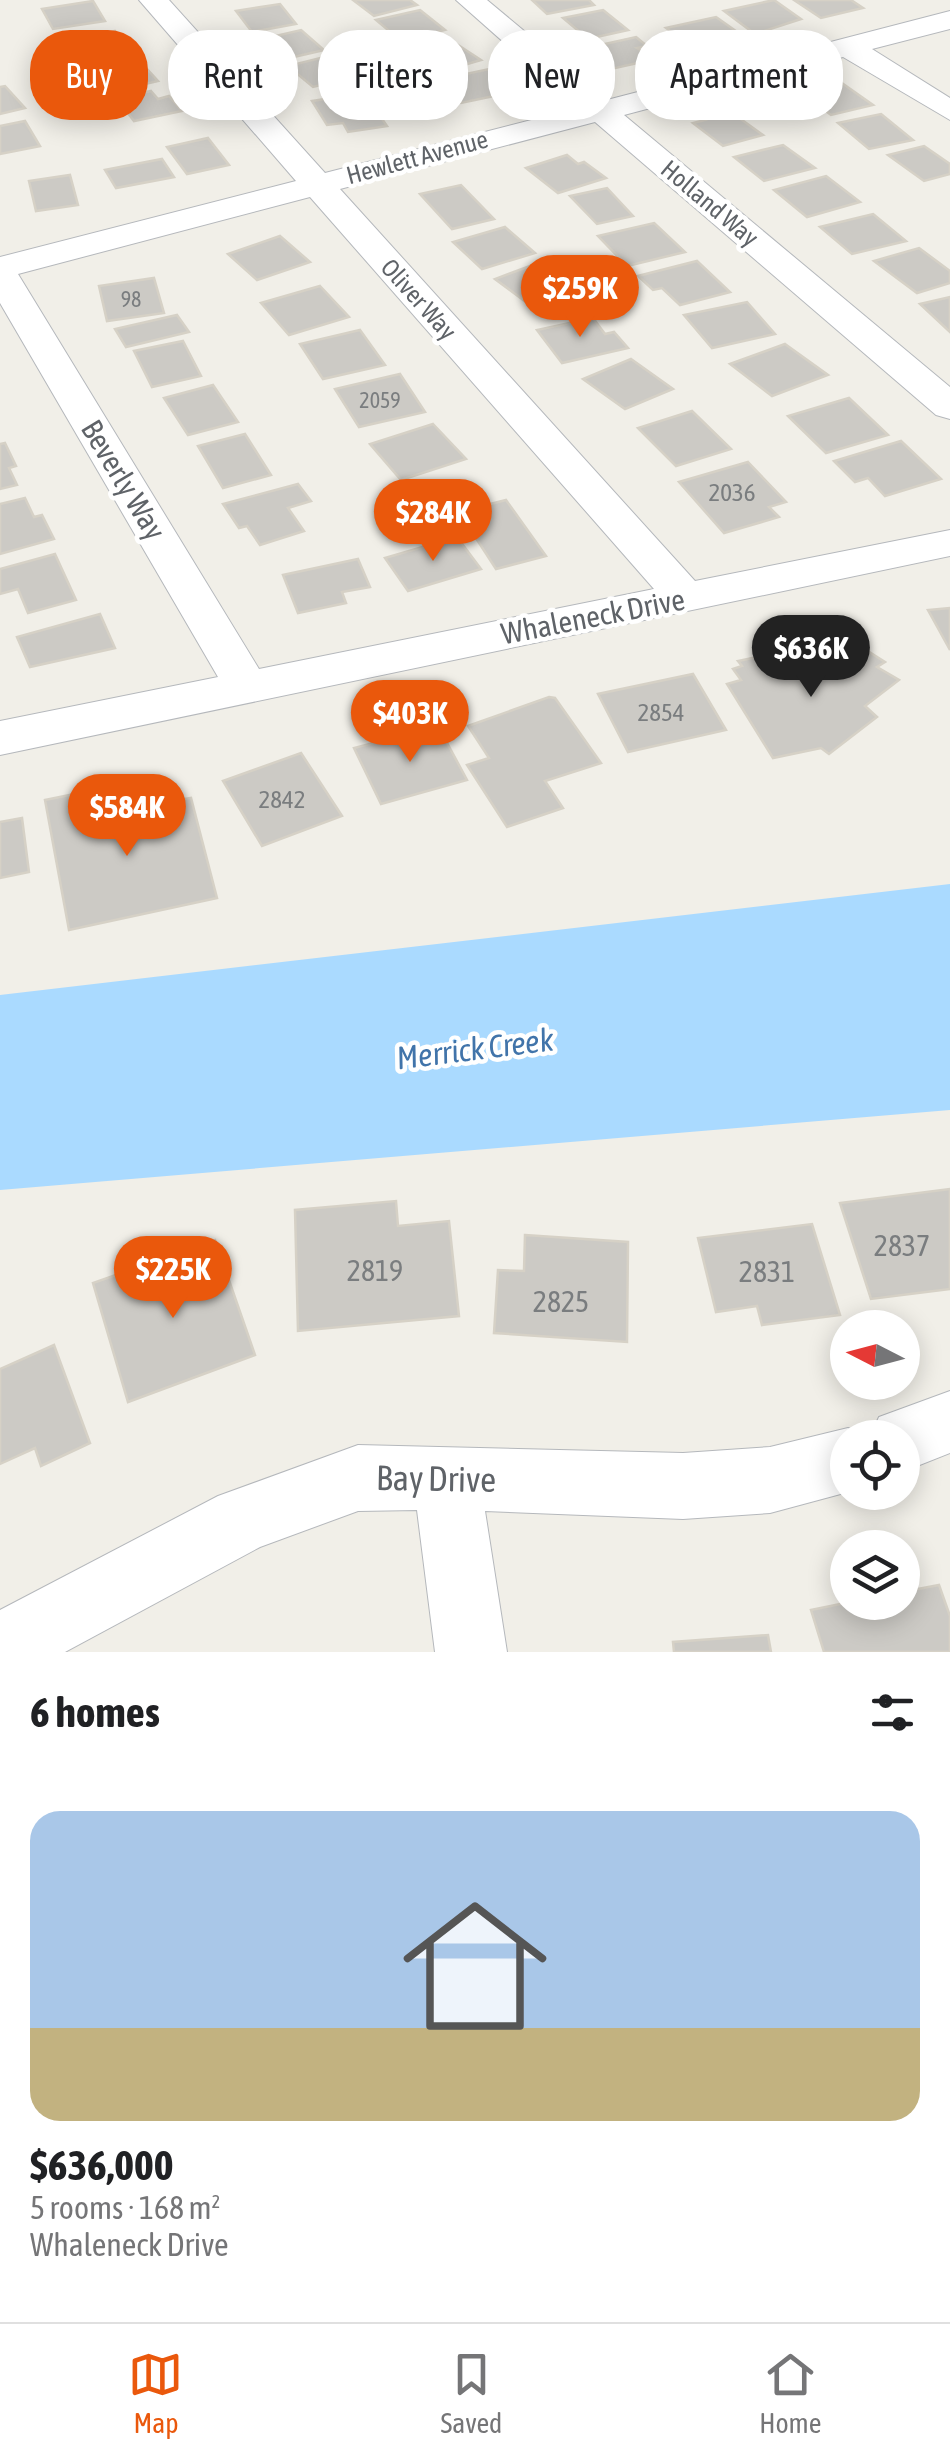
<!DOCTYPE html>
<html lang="en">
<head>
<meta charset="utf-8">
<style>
	body { margin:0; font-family:"Asap Condensed",sans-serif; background:#f6f6f6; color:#202124; height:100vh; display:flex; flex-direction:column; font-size:38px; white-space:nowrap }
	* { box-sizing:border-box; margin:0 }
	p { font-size:32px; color:#757577 }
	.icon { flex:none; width:55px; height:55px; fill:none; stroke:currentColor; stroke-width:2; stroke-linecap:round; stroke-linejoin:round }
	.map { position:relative; height:1652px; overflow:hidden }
	.panel { display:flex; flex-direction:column; background:#fff; flex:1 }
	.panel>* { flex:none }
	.top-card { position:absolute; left:30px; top:30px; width:890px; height:90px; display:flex; gap:20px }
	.needle { width:65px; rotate:276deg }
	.fabs { position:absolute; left:830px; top:1310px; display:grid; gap:20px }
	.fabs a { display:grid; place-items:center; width:90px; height:90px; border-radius:50%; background:#fff; box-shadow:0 5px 25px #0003; font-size:50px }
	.price { position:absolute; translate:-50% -85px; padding:0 22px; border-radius:35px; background:#ea580c; color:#fff; font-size:32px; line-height:65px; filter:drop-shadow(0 2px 5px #0008) }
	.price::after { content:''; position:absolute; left:50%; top:60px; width:30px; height:22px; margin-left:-15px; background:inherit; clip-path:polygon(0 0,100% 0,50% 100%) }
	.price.on { background:#222; color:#fff }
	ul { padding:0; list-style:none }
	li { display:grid; align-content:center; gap:20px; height:530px; padding:0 30px }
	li+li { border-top:2px solid #e0e0e0 }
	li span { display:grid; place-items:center; height:310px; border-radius:30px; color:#555 }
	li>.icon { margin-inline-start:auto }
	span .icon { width:180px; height:180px; fill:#fffc; stroke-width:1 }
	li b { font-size:42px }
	h2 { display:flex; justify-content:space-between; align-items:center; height:120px; padding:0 30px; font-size:42px }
	.pill { padding:0 35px; border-radius:40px; background:#fff; box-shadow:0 5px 25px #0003; font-size:35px; line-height:90px }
	.pill.on { background:#ea580c; color:#fff }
	.dock { display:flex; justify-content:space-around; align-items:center; height:140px; border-top:2px solid #e0e0e0; background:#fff; font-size:28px; color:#757577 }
	.dock a { display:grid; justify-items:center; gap:5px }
	.dock .on { color:#ea580c }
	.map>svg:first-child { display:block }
	.water { fill:#aadaff }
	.building { fill:#cccac5; stroke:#d6d1c6; stroke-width:2.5 }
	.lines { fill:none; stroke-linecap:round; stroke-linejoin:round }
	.minor-casing { stroke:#b5b8bc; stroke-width:2 }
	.minor { fill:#fff; fill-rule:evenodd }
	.labels { text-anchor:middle; stroke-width:9; stroke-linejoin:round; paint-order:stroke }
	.far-number-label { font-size:22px; fill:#7a7d7f }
	.far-street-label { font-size:25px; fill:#5f6368; stroke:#fff }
	.number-label { font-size:25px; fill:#7a7d7f }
	.street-label { font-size:30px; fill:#5f6368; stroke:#fff }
	.near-number-label { font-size:30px; fill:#7a7d7f }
	.water-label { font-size:32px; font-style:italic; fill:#4174aa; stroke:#fff }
	.near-street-label { font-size:35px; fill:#5f6368; stroke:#fff }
</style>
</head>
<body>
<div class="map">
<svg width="950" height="1652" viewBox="0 0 950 1652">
	<rect width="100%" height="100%" fill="#f1efe8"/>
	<path class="water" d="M950,884V1110L0,1190V995Z"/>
	<g class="building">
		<path d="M353,0H410L417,5L374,16Z"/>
		<path d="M532,0H589L594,5L547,14Z"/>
		<path d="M774,0L801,19L755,34L724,11Z"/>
		<path d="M794,0H851L863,8L821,18Z"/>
		<path d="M93,1L105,21L53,29L42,9Z"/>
		<path d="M280,4L296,24L252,32L236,11Z"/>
		<path d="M420,10L445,30L401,41L376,20Z"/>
		<path d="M603,10L628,30L588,39L563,18Z"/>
		<path d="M716,17L740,34L685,42L666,28Z"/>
		<path d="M301,30L324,50L277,61L254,41Z"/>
		<path d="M115,31L134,52L82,63L65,42Z"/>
		<path d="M636,37L647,46L637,48L656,59L611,69L593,55L604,53L596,46Z"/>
		<path d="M452,41L481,60L437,73L408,53Z"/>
		<path d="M332,55L358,76L313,87L288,66Z"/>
		<path d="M137,58L158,81L114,91L102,77L84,81L76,72Z"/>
		<path d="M489,69L513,92L461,103L438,80Z"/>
		<path d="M839,81L873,105L831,115L797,90Z"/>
		<path d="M5,86L25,108L0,114V87Z"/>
		<path d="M151,91L158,99L169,96L182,111L134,121L124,108L113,110L105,101Z"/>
		<path d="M364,93L387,126L348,132L343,123L327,125L312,101Z"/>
		<path d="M724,107L763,135L723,146L693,123L705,120L697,114Z"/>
		<path d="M881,114L913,140L869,149L838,123Z"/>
		<path d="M25,121L40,146L0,154V126Z"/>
		<path d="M208,138L229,165L187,174L167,147Z"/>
		<path d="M783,145L815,168L764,181L734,157Z"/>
		<path d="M924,146L950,164V174L924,181L888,155Z"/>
		<path d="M567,155L578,164L584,162L606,178L558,193L526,168Z"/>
		<path d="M162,159L174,177L116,188L105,170Z"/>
		<path d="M70,175L78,205L36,211L29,181Z"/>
		<path d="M826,176L860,202L807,217L774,190Z"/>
		<path d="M461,185L494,219L452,229L420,194Z"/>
		<path d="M607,188L633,216L597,224L570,196Z"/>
		<path d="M873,214L906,241L852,254L820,227Z"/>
		<path d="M654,223L685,252L627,266L598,236Z"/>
		<path d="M505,227L535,253L482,269L453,242Z"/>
		<path d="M280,236L310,262L257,280L228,254Z"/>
		<path d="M919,248L950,271V283L917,293L874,261Z"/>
		<path d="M697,261L730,292L680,305L662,288L653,290L638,276Z"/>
		<path d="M541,262L581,291L534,308L495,279Z"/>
		<path d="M154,278L164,313L107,321L99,286Z"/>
		<path d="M320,286L349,317L289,335L261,303Z"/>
		<path d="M950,297V332L920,304Z"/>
		<path d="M747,302L775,334L712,348L684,315Z"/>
		<path d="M177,315L189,332L126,347L115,329Z"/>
		<path d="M593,318L605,334L614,332L628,348L562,363L537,330Z"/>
		<path d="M360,330L385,365L323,379L300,344Z"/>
		<path d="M183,341L201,376L152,387L134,351Z"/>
		<path d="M785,344L828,375L772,396L730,364Z"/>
		<path d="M631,359L673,389L625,409L583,379Z"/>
		<path d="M400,374L425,412L359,427L335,389Z"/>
		<path d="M213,385L238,422L188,435L164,398Z"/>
		<path d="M849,398L888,435L826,453L788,416Z"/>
		<path d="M692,411L731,449L676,466L638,428Z"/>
		<path d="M433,424L466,459L401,480L370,444Z"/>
		<path d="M245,434L271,475L223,488L198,446Z"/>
		<path d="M901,441L941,479L885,496L868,478L855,482L834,461Z"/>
		<path d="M5,443L16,466L9,468L17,485L0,489V444Z"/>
		<path d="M748,462L786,502L769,507L779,517L724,533L679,482Z"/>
		<path d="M298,484L311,501L288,508L304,531L260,545L247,526L239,528L223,504Z"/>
		<path d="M25,498L34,517L42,515L54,539L0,554V504Z"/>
		<path d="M506,500L546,556L496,569L459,512Z"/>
		<path d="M457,537L481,569L408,591L385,558Z"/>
		<path d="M55,554L76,600L28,613L18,589L0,594V569Z"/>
		<path d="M358,559L370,587L342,592L346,603L298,613L283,575Z"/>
		<path d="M950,608V650L928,610Z"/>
		<path d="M100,614L115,648L30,667L17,637Z"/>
		<path d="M852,641L885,662L877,667L899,680L865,706L877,717L829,754L821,748L773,758L727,684L741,680L733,669L742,666L738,661L762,656L765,661L773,660L781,671L812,665L816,671Z"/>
		<path d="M693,674L726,730L628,752L598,694Z"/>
		<path d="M549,697L555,698L601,763L545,781L563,808L507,827L467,765L489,758L468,726Z"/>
		<path d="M438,726L467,780L381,804L354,748Z"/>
		<path d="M301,753L342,816L262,846L223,781Z"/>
		<path d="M94,790L101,824L113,822L111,811L191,798L217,898L69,930L45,800Z"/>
		<path d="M22,818L29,872L0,878V822Z"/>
		<path d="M950,1189V1289L871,1299L840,1203Z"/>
		<path d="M396,1201L398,1226L449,1221L459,1316L298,1331L295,1210Z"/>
		<path d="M812,1224L840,1315L762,1325L757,1306L716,1312L698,1238Z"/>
		<path d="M525,1235L628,1242L627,1342L494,1333L498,1270L524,1271Z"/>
		<path d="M215,1240L255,1355L128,1402L93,1283Z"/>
		<path d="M54,1345L90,1443L41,1466L35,1448L0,1464V1369Z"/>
		<path d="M939,1585L950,1616V1652H824L811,1610L850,1602H902V1592Z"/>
		<path d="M768,1635L771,1652H674L673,1642Z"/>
	</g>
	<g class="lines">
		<g class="minor-casing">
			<g id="minor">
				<path d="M139,0H169L325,173L578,108L456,0H487L607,100L950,11V29L872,49L950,98V120L843,57L624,115L950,387V419L936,415L595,122L340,189L695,581L950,530V556L0,755V721L218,677L0,303V257L296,181ZM310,197L654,589L259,669L18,274Z"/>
				<path d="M950,1391V1453L902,1472V1438H848V1492L770,1513L683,1519L485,1511L507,1652H435L417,1510L358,1511L260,1547L65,1652H0V1610L218,1496L358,1445L683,1453L770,1447L848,1428L870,1437L879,1417Z"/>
			</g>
		</g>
		<use href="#minor" class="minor"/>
	</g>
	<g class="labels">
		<g class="far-number-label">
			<text x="131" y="307">98</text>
			<text x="380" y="408">2059</text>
		</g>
		<g class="far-street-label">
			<text transform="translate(417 157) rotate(-15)" y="9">Hewlett Avenue</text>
			<text transform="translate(710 203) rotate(40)" y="9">Holland Way</text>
			<text transform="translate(419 299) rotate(48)" y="9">Oliver Way</text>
		</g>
		<g class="number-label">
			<text x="732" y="501">2036</text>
			<text x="661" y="721">2854</text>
			<text x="282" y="808">2842</text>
		</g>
		<g class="street-label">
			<text transform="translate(123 480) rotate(59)" y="10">Beverly Way</text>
			<text transform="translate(593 617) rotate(-11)" y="10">Whaleneck Drive</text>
		</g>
		<g class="near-number-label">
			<text x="902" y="1256">2837</text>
			<text x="375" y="1281">2819</text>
			<text x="767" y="1282">2831</text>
			<text x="561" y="1312">2825</text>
		</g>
		<g class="water-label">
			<text transform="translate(475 1049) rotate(-7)" y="11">Merrick Creek</text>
		</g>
		<g class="near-street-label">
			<text transform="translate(436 1479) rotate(1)" y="12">Bay Drive</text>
		</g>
	</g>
</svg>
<div class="fabs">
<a><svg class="needle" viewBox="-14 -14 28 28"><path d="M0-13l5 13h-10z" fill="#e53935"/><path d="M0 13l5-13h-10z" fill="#757577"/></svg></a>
<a><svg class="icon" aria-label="locate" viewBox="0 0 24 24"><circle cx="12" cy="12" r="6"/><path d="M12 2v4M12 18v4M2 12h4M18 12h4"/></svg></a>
<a><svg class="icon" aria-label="layers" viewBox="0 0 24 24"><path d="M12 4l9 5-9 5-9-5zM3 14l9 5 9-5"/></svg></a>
</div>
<b class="price" style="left:580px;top:340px">$259K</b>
<b class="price" style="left:433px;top:564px">$284K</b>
<b class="price on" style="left:811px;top:700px">$636K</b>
<b class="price" style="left:410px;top:765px">$403K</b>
<b class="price" style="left:127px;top:859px">$584K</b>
<b class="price" style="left:173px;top:1321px">$225K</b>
<div class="top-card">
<a class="pill on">Buy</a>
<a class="pill">Rent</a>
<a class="pill">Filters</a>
<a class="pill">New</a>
<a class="pill">Apartment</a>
</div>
</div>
<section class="panel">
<h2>6 homes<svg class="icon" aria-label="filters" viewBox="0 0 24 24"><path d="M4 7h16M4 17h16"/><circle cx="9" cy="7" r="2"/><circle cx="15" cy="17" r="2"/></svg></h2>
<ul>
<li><span style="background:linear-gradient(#a9c7e8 70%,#c2b280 0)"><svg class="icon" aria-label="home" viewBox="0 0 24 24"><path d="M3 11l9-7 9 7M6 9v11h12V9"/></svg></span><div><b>$636,000</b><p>5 rooms · 168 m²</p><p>Whaleneck Drive</p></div></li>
</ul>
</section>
<nav class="dock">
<a class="on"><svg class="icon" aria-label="map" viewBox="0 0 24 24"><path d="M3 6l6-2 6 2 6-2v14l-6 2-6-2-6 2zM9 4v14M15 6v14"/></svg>Map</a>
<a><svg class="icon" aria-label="saved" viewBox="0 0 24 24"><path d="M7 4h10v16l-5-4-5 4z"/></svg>Saved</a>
<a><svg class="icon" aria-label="home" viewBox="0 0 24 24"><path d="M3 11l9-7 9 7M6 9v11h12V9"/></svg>Home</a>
</nav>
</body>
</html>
